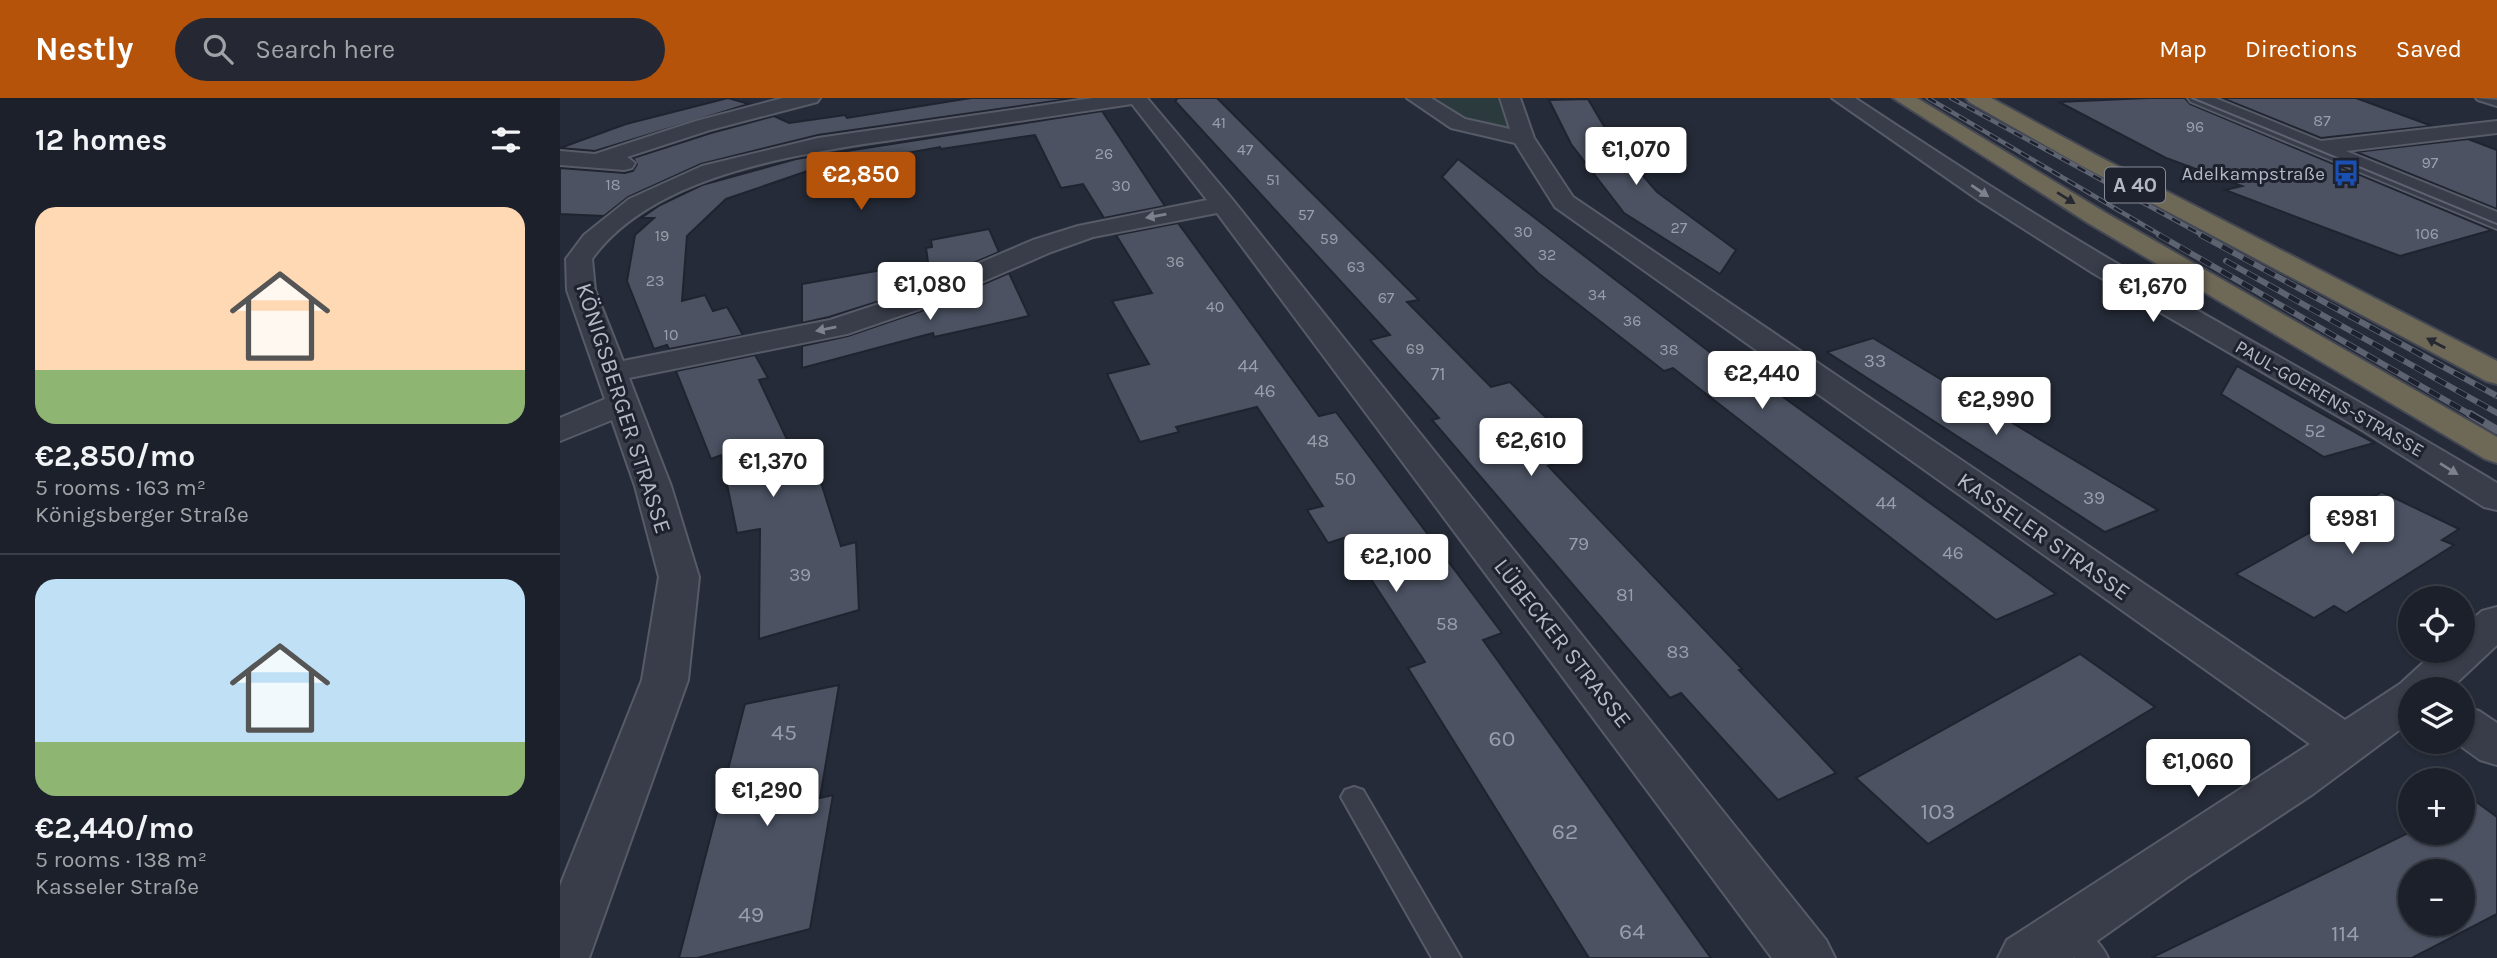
<!DOCTYPE html>
<html lang="en">
<head>
<meta charset="utf-8">
<style>
	body { margin:0; font-family:Karla,sans-serif; background:#252832; color:#f1f3f6; height:100vh; display:flex; flex-direction:column; font-size:26px; white-space:nowrap }
	* { box-sizing:border-box; margin:0 }
	p { font-size:23px; color:#a0a3a8 }
	.icon { flex:none; width:38px; height:38px; fill:none; stroke:currentColor; stroke-width:2; stroke-linecap:round; stroke-linejoin:round }
	.map { position:relative; flex:1; overflow:hidden }
	.details { display:flex; flex-direction:column; background:#1c202a; width:560px }
	.details>* { flex:none }
	.fabs { position:absolute; left:1838px; top:488px; display:grid; gap:14px }
	.fabs a { display:grid; place-items:center; width:77px; height:77px; border-radius:50%; background:#1c202a; box-shadow:0 2px 5px #0004,0 0 0 2px #3a3e47; font-size:35px }
	.price { position:absolute; translate:-50% -60px; padding:0 16px; border-radius:7px; background:#fff; color:#222; font-size:23px; line-height:46px; filter:drop-shadow(0 2px 4px #0008) }
	.price::after { content:''; position:absolute; left:50%; top:42px; width:21px; height:16px; margin-left:-10px; background:inherit; clip-path:polygon(0 0,100% 0,50% 100%) }
	.price.on { background:#b45309; color:#fff }
	ul { padding:0; list-style:none }
	li { display:grid; align-content:center; gap:14px; height:371px; padding:0 35px }
	li+li { border-top:2px solid #3a3e47 }
	li span { display:grid; place-items:center; height:217px; border-radius:21px; color:#555 }
	li>.icon { margin-inline-start:auto }
	span .icon { width:126px; height:126px; fill:#fffc; stroke-width:1 }
	li b { font-size:30px }
	h2 { display:flex; justify-content:space-between; align-items:center; height:84px; padding:0 35px; font-size:30px }
	header { display:flex; align-items:center; gap:42px; box-sizing:border-box; height:98px; padding:0 35px; background:#b45309; color:#fff }
	header strong { font-size:33px }
	nav { display:flex; gap:38px; margin-inline-start:auto; font-size:24px }
	.search { width:490px; height:63px; background:#252832; display:flex; align-items:center; gap:18px; box-sizing:border-box; padding:0 24px; border-radius:38px; color:#a0a3a8; font-size:26px }
	main { display:flex; flex:1; min-height:0 }
	.map>svg:first-child { display:block }
	.green { fill:#2b3b3d }
	.building { fill:#4c5262; stroke:#202430; stroke-width:2; fill-rule:evenodd }
	.lines { fill:none; stroke-linecap:round; stroke-linejoin:round }
	.service-casing { stroke:#575b67; stroke-width:4 }
	.minor-casing { stroke:#575b67; stroke-width:4 }
	.motorway-casing { stroke:#444854; stroke-width:4 }
	.service { fill:#393d49; fill-rule:evenodd }
	.minor { fill:#393d49; fill-rule:evenodd }
	.motorway { fill:#6e6857; fill-rule:evenodd }
	.tram { stroke:#5d6371; stroke-width:2 }
	.rail-far2-casing { stroke:#5d6371; stroke-width:4.5 }
	.rail-far1-casing { stroke:#5d6371; stroke-width:6 }
	.rail-casing { stroke:#5d6371; stroke-width:8 }
	.rail-far2 { stroke:#1e222e; stroke-width:2.5; stroke-dasharray:9; stroke-linecap:butt }
	.rail-far1 { stroke:#1e222e; stroke-width:4.5; stroke-dasharray:12; stroke-linecap:butt }
	.rail { stroke:#1e222e; stroke-width:5; stroke-dasharray:16; stroke-linecap:butt }
	.oneway { fill:#7d818d }
	.oneway2 { fill:#262932 }
	.labels { text-anchor:middle; stroke-width:6; stroke-linejoin:round; paint-order:stroke }
	.far-number-label { font-size:16px; fill:#9a9eac }
	.far-poi-label { font-size:19px; fill:#b4b8c5; stroke:#1e222e; text-anchor:end }
	.number-label { font-size:19px; fill:#9a9eac }
	.far-street-label { font-size:19px; fill:#b4b8c5; stroke:#1e222e }
	.shield { fill:#1e222e; stroke:#878b98; stroke-width:2 }
	.shield-label { font-size:21px; font-weight:bold; fill:#b4b8c5 }
	.street-label { font-size:23px; fill:#b4b8c5; stroke:#1e222e }
	.near-number-label { font-size:23px; fill:#9a9eac }
</style>
</head>
<body>
<header>
<strong>Nestly</strong>
<div class="search"><svg class="icon" aria-label="search" viewBox="0 0 24 24"><circle cx="10" cy="10" r="6"/><path d="M15 15l6 6"/></svg>Search here</div>
<nav><a>Map</a><a>Directions</a><a>Saved</a></nav>
</header>
<main>
<section class="details">
<h2>12 homes<svg class="icon" aria-label="filters" viewBox="0 0 24 24"><path d="M4 7h16M4 17h16"/><circle cx="9" cy="7" r="2"/><circle cx="15" cy="17" r="2"/></svg></h2>
<ul>
<li><span style="background:linear-gradient(#ffd9b3 75%,#8fb573 0)"><svg class="icon" aria-label="home" viewBox="0 0 24 24"><path d="M3 11l9-7 9 7M6 9v11h12V9"/></svg></span><div><b>€2,850/mo</b><p>5 rooms · 163 m²</p><p>Königsberger Straße</p></div></li>
<li><span style="background:linear-gradient(#bfe0f5 75%,#8fb573 0)"><svg class="icon" aria-label="home" viewBox="0 0 24 24"><path d="M3 11l9-7 9 7M6 9v11h12V9"/></svg></span><div><b>€2,440/mo</b><p>5 rooms · 138 m²</p><p>Kasseler Straße</p></div></li>
</ul>
</section>
<div class="map">
<svg width="1937" height="860" viewBox="0 0 1937 860">
	<rect width="100%" height="100%" fill="#252b38"/>
	<path class="green" d="M868,0H942L952,33L908,24Z"/>
	<g class="building">
		<path d="M168,0L189,6L35,53L0,50L66,26Z"/>
		<path d="M411,0H515L258,37L141,66L68,99L44,118L0,116V70L65,75L73,73L77,66L73,60L151,35L214,18L229,25L285,17L287,20Z"/>
		<path d="M618,0H657L859,202L847,204L931,289L950,284L1022,355L988,368L1182,571L1179,572L1276,675L1218,702L1121,595L1110,600L872,322L879,320L810,242L830,237L615,3Z"/>
		<path d="M1588,0H1625L1630,6L1932,132L1840,158L1665,92L1682,88L1606,60L1499,4Z"/>
		<path d="M1662,0H1796L1872,28L1761,40Z"/>
		<path d="M1028,1L1052,42L1097,94L1176,152L1160,176L1064,115L1011,46L989,2Z"/>
		<path d="M542,13L605,108L544,120L523,86L501,90L475,37L381,51L380,49L296,64L294,57L166,101L127,138L122,203L145,197L153,213L167,209L183,237L109,251L107,247L94,251L67,183L75,137L94,120H81L100,107L142,87L236,61Z"/>
		<path d="M1908,41L1937,52V111L1796,54Z"/>
		<path d="M898,61L1181,278L1190,275L1496,496L1436,522L1113,270L1104,273L978,175L882,79Z"/>
		<path d="M618,125L759,318L776,314L942,535L923,542L1151,860H1029L848,570L865,564L784,440L768,445L747,412L763,408L697,309L616,329L619,334L580,344L547,276L589,266L552,203L592,195L556,137Z"/>
		<path d="M429,131L439,154L339,197L269,219L242,225V186L368,164L366,150L372,149L371,142Z"/>
		<path d="M449,175L469,218L374,239L373,235L242,270V248L288,238L361,213Z"/>
		<path d="M1313,240L1454,326L1598,412L1545,434L1267,254Z"/>
		<path d="M195,257L208,280L199,282L238,365L244,364L249,377L258,375L281,448L296,444L299,512L199,541L200,431L177,435L161,357L151,361L116,273Z"/>
		<path d="M1677,268L1814,345L1764,359L1661,296Z"/>
		<path d="M1822,394L1899,431L1882,442L1894,447L1786,515L1774,508L1754,520L1676,476Z"/>
		<path d="M1520,556L1595,609L1368,746L1296,680Z"/>
		<path d="M279,587L260,700L273,697L250,831L137,860H119L185,606Z"/>
		<path d="M1915,703L1937,719V816L1852,860H1591L1850,734L1902,735V709ZM1850,774H1902V826H1850Z"/>
	</g>
	<g class="lines">
		<g class="service-casing">
			<g id="service">
				<path d="M1916,0L1937,2V8L1918,2Z"/>
				<path d="M794,689L803,692L901,860H872L781,699L785,692Z"/>
				<path d="M1507,822C1523,828 1541,844 1548,860H1515L1497,843L1493,834L1497,825Z"/>
			</g>
		</g>
		<g class="minor-casing">
			<g id="minor">
				<path d="M223,0H260L257,4L150,32L67,59L75,65L72,70L64,72L0,67V53L35,56L136,23Z"/>
				<path d="M533,0H587L672,101L1266,842L1275,860H1212L657,115L533,139L491,154L360,211L287,236L69,280L111,388L139,479L128,582L29,860H0V788L82,582L99,479L75,388L52,322L0,343V320L45,301L7,192L6,161L24,137L69,101L142,68L258,40ZM572,6L647,102L518,128L473,142L340,199L270,222L63,263L35,192L32,161C99,68 267,52 372,36C439,26 505,16 572,6Z"/>
				<path d="M847,0H871L905,21L950,31L940,0H960L974,40L1013,99L1785,622L1840,586L1876,553H1902V530L1922,513L1937,509V547L1889,592H1850V624L1753,696L1626,780L1513,860H1438L1447,842L1750,646L995,109L955,45L891,30Z"/>
				<path d="M1272,0H1295C1380,56 1464,111 1551,162C1679,238 1810,308 1937,385V412L1924,409L1802,332L1533,175L1420,103Z"/>
				<path d="M1628,0H1655L1761,43L1937,23V35L1786,53L1937,114V131L1631,4Z"/>
				<path d="M1902,608L1919,613L1937,625V667L1920,662L1895,644H1902Z"/>
			</g>
		</g>
		<g class="motorway-casing">
			<g id="motorway">
				<path d="M1333,0H1357L1546,115L1937,339V365L1925,361L1528,125Z"/>
				<path d="M1406,0H1431L1536,57L1937,263V286L1926,283L1520,67L1409,4Z"/>
			</g>
		</g>
		<use href="#service" class="service"/>
		<use href="#minor" class="minor"/>
		<use href="#motorway" class="motorway"/>
		<path class="tram" d="M1632,0L1937,126"/>
		<g class="rail-far2-casing">
			<g id="rail-far2">
				<path d="M1368,0L1602,138"/>
				<path d="M1391,0L1644,138"/>
			</g>
		</g>
		<g class="rail-far1-casing">
			<g id="rail-far1">
				<path d="M1599,137L1913,318"/>
				<path d="M1641,137L1937,298"/>
				<path d="M1666,163L1937,315"/>
			</g>
		</g>
		<g class="rail-casing">
			<path id="rail" d="M1910,316L1937,332"/>
		</g>
		<use href="#rail-far2" class="rail-far2"/>
		<use href="#rail-far1" class="rail-far1"/>
		<use href="#rail" class="rail"/>
	</g>
	<defs><path id="oneway-solid" d="M-6-.8H1V-3.2L6.5 0L1 3.2V.8H-6Z" transform="scale(1.75)"/></defs>
	<g class="oneway">
		<use href="#oneway-solid" transform="translate(1420 93) rotate(34)"/>
		<use href="#oneway-solid" transform="translate(596 118) rotate(170)"/>
		<use href="#oneway-solid" transform="translate(266 231) rotate(169)"/>
		<use href="#oneway-solid" transform="translate(1889 371) rotate(32)"/>
	</g>
	<g class="oneway2">
		<use href="#oneway-solid" transform="translate(1506 100) rotate(32)"/>
		<use href="#oneway-solid" transform="translate(1876 245) rotate(-152)"/>
	</g>
	<defs>
		<g id="bus-bare" transform="scale(2.1)"><path d="M-5-6H5V4H4V6H2V4H-2V6H-4V4H-5ZM-3.5-4V0h7V-4ZM-3.5 1.2v1.5H-2V1.2ZM2 1.2v1.5H3.5V1.2Z" fill="#1a4fb4" stroke="#1e222e" stroke-width="2.5" paint-order="stroke"/></g>
	</defs>
	<g fill-rule="evenodd">
		<use href="#bus-bare" x="1786" y="75"/>
	</g>
	<g class="labels">
		<g class="far-number-label">
			<text x="1762" y="28">87</text>
			<text x="659" y="30">41</text>
			<text x="1635" y="34">96</text>
			<text x="685" y="57">47</text>
			<text x="544" y="61">26</text>
			<text x="1870" y="70">97</text>
			<text x="713" y="87">51</text>
			<text x="53" y="92">18</text>
			<text x="561" y="93">30</text>
			<text x="746" y="122">57</text>
			<text x="1119" y="135">27</text>
			<text x="963" y="139">30</text>
			<text x="1867" y="141">106</text>
			<text x="102" y="143">19</text>
			<text x="769" y="146">59</text>
			<text x="987" y="162">32</text>
			<text x="615" y="169">36</text>
			<text x="796" y="174">63</text>
			<text x="95" y="188">23</text>
			<text x="1037" y="202">34</text>
			<text x="826" y="205">67</text>
			<text x="655" y="214">40</text>
			<text x="1072" y="228">36</text>
			<text x="111" y="242">10</text>
			<text x="855" y="256">69</text>
			<text x="1109" y="257">38</text>
		</g>
		<g class="far-poi-label">
			<text x="1765" y="82">Adelkampstraße</text>
		</g>
		<g class="number-label">
			<text x="1315" y="269">33</text>
			<text x="688" y="274">44</text>
			<text x="878" y="282">71</text>
			<text x="705" y="299">46</text>
			<text x="1755" y="339">52</text>
			<text x="758" y="349">48</text>
			<text x="785" y="387">50</text>
			<text x="1534" y="406">39</text>
			<text x="1326" y="411">44</text>
			<text x="1019" y="452">79</text>
			<text x="1393" y="461">46</text>
			<text x="240" y="483">39</text>
			<text x="1065" y="503">81</text>
			<text x="887" y="532">58</text>
			<text x="1118" y="560">83</text>
		</g>
		<g class="far-street-label">
			<text transform="translate(1770 300) rotate(30)" y="7">PAUL-GOERENS-STRASSE</text>
		</g>
		<rect class="shield" x="1545" y="69.5" width="60" height="35" rx="5"/>
		<g class="shield-label">
			<text x="1575" y="94">A 40</text>
		</g>
		<g class="street-label">
			<text transform="translate(64 310) rotate(72)" y="8">KÖNIGSBERGER STRASSE</text>
			<text transform="translate(1484 438) rotate(35)" y="8">KASSELER STRASSE</text>
			<text transform="translate(1003 545) rotate(52)" y="8">LÜBECKER STRASSE</text>
		</g>
		<g class="near-number-label">
			<text x="224" y="642">45</text>
			<text x="942" y="648">60</text>
			<text x="1378" y="721">103</text>
			<text x="1005" y="741">62</text>
			<text x="191" y="824">49</text>
			<text x="1072" y="841">64</text>
			<text x="1785" y="843">114</text>
		</g>
	</g>
</svg>
<div class="fabs">
<a><svg class="icon" aria-label="locate" viewBox="0 0 24 24"><circle cx="12" cy="12" r="6"/><path d="M12 2v4M12 18v4M2 12h4M18 12h4"/></svg></a>
<a><svg class="icon" aria-label="layers" viewBox="0 0 24 24"><path d="M12 4l9 5-9 5-9-5zM3 14l9 5 9-5"/></svg></a>
<a>+</a>
<a>−</a>
</div>
<b class="price" style="left:1076px;top:89px">€1,070</b>
<b class="price on" style="left:301px;top:114px">€2,850</b>
<b class="price" style="left:370px;top:224px">€1,080</b>
<b class="price" style="left:1593px;top:226px">€1,670</b>
<b class="price" style="left:1202px;top:313px">€2,440</b>
<b class="price" style="left:1436px;top:339px">€2,990</b>
<b class="price" style="left:971px;top:380px">€2,610</b>
<b class="price" style="left:213px;top:401px">€1,370</b>
<b class="price" style="left:1792px;top:458px">€981</b>
<b class="price" style="left:836px;top:496px">€2,100</b>
<b class="price" style="left:1638px;top:701px">€1,060</b>
<b class="price" style="left:207px;top:730px">€1,290</b>
</div>
</main>
</body>
</html>
